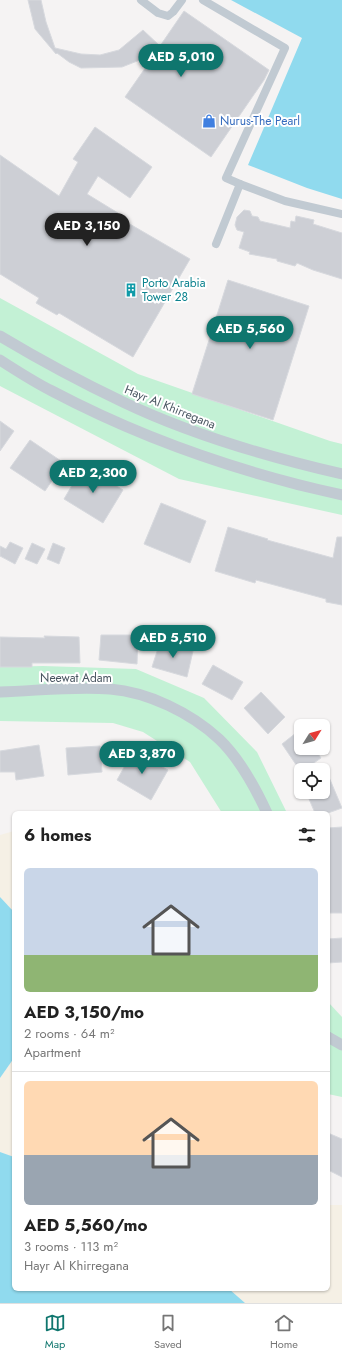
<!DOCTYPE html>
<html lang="en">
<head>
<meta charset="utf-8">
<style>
	body { margin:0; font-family:Jost,sans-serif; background:#f6f6f6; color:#222; height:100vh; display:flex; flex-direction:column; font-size:15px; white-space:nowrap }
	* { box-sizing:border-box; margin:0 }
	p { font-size:13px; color:#767676 }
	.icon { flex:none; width:22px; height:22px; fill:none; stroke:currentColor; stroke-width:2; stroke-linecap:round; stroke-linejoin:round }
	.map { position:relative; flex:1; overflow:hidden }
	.details { position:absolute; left:12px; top:811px; width:318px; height:480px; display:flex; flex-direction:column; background:#fff; border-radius:6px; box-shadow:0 1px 3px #0004 }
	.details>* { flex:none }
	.needle { width:26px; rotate:53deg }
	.fabs { position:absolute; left:294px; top:719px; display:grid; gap:8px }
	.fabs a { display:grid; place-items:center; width:36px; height:36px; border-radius:6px; background:#fff; box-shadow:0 1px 3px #0004; font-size:20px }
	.price { position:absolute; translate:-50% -34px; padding:0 9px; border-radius:14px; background:#0f766e; color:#fff; font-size:13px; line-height:26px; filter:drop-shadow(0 1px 2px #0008) }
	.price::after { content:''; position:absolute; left:50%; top:24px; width:12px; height:9px; margin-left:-6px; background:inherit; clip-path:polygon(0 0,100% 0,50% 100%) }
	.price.current { background:#222; color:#fff }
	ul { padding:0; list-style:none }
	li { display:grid; align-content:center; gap:8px; height:212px; padding:0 12px }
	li+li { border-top:1px solid #e0e0e0 }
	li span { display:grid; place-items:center; height:124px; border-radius:6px; color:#555 }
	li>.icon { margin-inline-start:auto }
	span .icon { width:72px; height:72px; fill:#fffc; stroke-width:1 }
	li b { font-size:17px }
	h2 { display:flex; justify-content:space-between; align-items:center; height:48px; padding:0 12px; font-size:17px }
	.menu { display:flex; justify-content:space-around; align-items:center; height:56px; border-top:1px solid #e0e0e0; background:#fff; font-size:11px; color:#767676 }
	.menu a { display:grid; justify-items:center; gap:2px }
	.menu .current { color:#0f766e }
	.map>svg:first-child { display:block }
	.green { fill:#c3f1d5 }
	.sand { fill:#f5f0e5 }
	.water { fill:#90daee }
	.building { fill:#cdcfd5; stroke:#d7d9de }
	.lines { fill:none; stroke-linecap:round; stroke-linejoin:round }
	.pedestrian { stroke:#c1cad2; stroke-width:8 }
	.minor { stroke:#c1cad2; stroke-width:11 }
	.labels { text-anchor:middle; stroke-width:4; stroke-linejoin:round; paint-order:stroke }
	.shop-label { font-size:12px; fill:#366cbe; stroke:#fff; text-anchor:start }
	.culture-label { font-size:12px; fill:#0d838f; stroke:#fff; text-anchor:start }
	.street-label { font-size:12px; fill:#4a5661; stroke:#fff }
</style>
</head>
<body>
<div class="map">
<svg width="342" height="1303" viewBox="0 0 342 1303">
	<rect width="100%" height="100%" fill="#f5f3f3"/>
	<g class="green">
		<path d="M0,298L138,374L330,441L342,444V515L179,479L0,386Z"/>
		<path d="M43,666L136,669L204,698L257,752L287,813H222L190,762L143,732L113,723L0,721V667Z"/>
		<path d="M328,1002L342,1017V1097L328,1094Z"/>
	</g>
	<g class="sand">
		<path d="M14,831V912L0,897V835Z"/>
		<path d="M14,1058V1157L0,1152V1078Z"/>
		<path d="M328,1205H342V1303H245L229,1289H328Z"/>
	</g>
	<g class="water">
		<path d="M231,0H342V199L307,188L248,165L302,38Z"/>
		<path d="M0,897L14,912V1058L0,1078Z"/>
		<path d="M0,1152L14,1157V1289H229L245,1303H0Z"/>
	</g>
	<g class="building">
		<path d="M28,0H41L46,22L55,48L81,54L100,55L119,50L143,30L160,46L184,11L269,70L264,80L211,157L125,97L155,54L122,67L81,68L69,62L57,53L56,54L35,29Z"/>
		<path d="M95,127L152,167L130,198L98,176L87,194L118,213L116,216L190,259L133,357L59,313L57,315L36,303L39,298L0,274V155L59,196L78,162L73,159Z"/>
		<path d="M244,210L250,211L252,216L258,217L260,221L290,228L291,221L295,222L296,216L314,220L313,224L342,233V279L313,270L297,263L295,266L277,261V259L249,254L250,252L239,248L244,232L237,230L235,225L237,217Z"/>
		<path d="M228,280L309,306L273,420L192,394Z"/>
		<path d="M0,421L14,431L0,451Z"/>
		<path d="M30,440L64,463L45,491L10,468Z"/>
		<path d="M84,465L123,490L103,523L64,499Z"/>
		<path d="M161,503L206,521L190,563L144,544Z"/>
		<path d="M228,527L268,539L267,540L333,558L337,537H342V605L326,602V599L256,580L255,583L215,571Z"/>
		<path d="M10,542L23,548L15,564L0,556V546L6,549Z"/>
		<path d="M32,543L45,549L37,564L25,559Z"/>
		<path d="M53,543L65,548L59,564L47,559Z"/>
		<path d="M101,635H138L137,664L99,660Z"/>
		<path d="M44,636L79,637L80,663H32V667H0V637L45,638Z"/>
		<path d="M161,639L193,651L187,677L152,667Z"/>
		<path d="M213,665L243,682L232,700L202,684Z"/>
		<path d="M261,692L285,717L268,734L244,708Z"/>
		<path d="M301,729V748H314L321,758L301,772L282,744Z"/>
		<path d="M39,745L44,776L16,780L15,772H0V751Z"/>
		<path d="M100,746L102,772L68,775L66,748Z"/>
		<path d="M133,751L168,770L151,800L117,780Z"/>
		<path d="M323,763L342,808L328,813H315L306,792H323Z"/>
		<path d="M342,827V913H329L328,828Z"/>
		<path d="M342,938V962L328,963V939Z"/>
		<path d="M328,1133L342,1139V1177L328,1170Z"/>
	</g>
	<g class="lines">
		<g class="pedestrian">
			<path d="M141,0L158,13L168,16L173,12L182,0"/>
			<path d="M203,0L285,48L226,178L240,184"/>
			<path d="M216,244L240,184L285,201L342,214"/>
		</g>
		<g class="minor">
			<path d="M0,336C40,360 81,382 123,402C192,435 268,457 342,474"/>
			<path d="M0,360C17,371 34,382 52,391C143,439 242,473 342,495"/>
			<path d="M0,692C36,691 73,686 110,689C148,692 191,713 219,739C240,759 255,787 267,813"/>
			<path d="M328,1037L342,1045"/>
		</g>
	</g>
	<defs>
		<g id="shop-bare" transform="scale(1.08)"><path d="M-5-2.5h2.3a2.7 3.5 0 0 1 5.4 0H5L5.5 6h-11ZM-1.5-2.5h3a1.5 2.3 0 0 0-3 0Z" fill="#3f7fe0" stroke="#fff" stroke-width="2.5" paint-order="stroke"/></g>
		<g id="building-bare" transform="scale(1.08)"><path d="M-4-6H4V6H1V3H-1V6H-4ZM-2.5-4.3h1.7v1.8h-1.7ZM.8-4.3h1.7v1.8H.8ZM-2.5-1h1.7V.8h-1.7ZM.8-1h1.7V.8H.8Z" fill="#0f9aa8" stroke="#fff" stroke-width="2.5" paint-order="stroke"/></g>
	</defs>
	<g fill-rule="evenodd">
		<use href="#shop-bare" x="209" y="121"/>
		<use href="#building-bare" x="131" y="290"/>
	</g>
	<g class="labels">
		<g class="shop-label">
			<text x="220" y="125">Nurus-The Pearl</text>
		</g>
		<g class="culture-label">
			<text x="142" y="287">Porto Arabia<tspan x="142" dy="14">Tower 28</tspan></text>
		</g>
		<g class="street-label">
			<text transform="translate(170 407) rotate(22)" y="4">Hayr Al Khirregana</text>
			<text x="76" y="682">Neewat Adam</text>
		</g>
	</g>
</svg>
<div class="fabs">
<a><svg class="needle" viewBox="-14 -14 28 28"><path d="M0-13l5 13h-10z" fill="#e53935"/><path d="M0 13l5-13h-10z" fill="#767676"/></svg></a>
<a><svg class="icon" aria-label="locate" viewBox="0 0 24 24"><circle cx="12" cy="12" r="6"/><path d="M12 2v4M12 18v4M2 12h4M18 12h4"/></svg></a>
</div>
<b class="price" style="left:181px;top:78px">AED 5,010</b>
<b class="price current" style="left:87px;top:247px">AED 3,150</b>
<b class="price" style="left:250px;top:350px">AED 5,560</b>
<b class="price" style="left:93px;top:494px">AED 2,300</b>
<b class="price" style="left:173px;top:659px">AED 5,510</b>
<b class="price" style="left:142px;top:775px">AED 3,870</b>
<section class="details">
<h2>6 homes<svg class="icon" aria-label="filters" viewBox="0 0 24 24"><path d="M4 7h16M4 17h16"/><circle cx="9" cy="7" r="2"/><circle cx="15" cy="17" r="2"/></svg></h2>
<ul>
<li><span style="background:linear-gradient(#c9d6e8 70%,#8fb573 0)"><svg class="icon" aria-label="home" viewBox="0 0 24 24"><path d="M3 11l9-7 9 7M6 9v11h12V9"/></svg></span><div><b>AED 3,150/mo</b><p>2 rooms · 64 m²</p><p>Apartment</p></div></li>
<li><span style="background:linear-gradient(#ffd9b3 60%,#9aa5b1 0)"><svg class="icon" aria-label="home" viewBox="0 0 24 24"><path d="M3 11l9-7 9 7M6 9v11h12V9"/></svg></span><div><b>AED 5,560/mo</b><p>3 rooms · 113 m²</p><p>Hayr Al Khirregana</p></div></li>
</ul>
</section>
</div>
<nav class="menu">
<a class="current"><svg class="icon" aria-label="map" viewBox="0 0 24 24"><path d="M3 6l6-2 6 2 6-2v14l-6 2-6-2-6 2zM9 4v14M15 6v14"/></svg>Map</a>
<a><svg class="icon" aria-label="saved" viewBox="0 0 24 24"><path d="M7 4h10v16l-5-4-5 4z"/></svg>Saved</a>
<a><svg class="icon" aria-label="home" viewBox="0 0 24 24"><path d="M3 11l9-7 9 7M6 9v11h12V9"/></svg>Home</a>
</nav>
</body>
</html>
